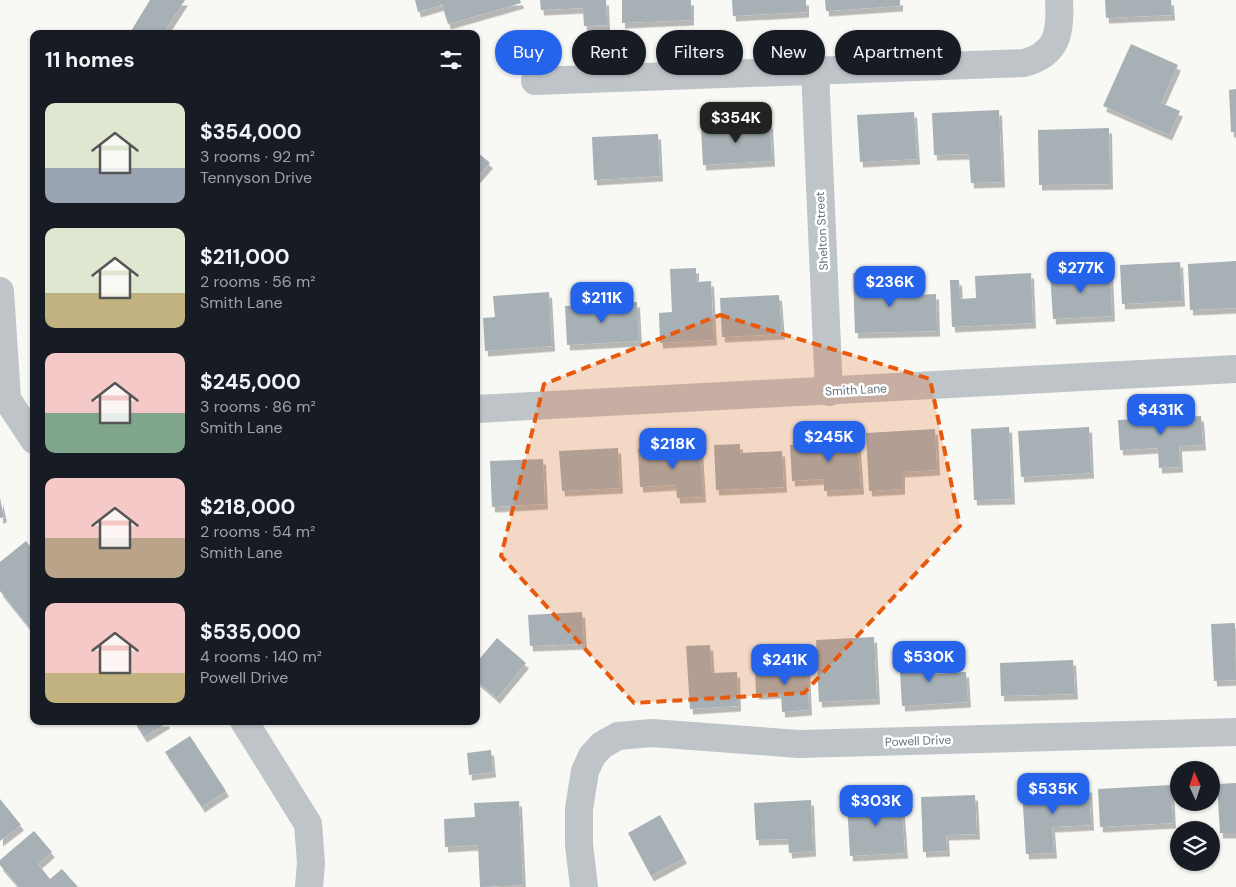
<!DOCTYPE html>
<html lang="en">
<head>
<meta charset="utf-8">
<style>
	body { margin:0; font-family:"DM Sans",sans-serif; background:#242831; color:#f1f3f6; height:100vh; display:flex; flex-direction:column; font-size:19px; white-space:nowrap }
	* { box-sizing:border-box; margin:0 }
	p { font-size:16px; color:#9ea1a6 }
	.icon { flex:none; width:28px; height:28px; fill:none; stroke:currentColor; stroke-width:2; stroke-linecap:round; stroke-linejoin:round }
	.map { position:relative; flex:1; overflow:hidden }
	.sheet { position:absolute; left:30px; top:30px; width:450px; height:695px; display:flex; flex-direction:column; background:#171b24; border-radius:10px; box-shadow:0 1px 4px #0004 }
	.sheet>* { flex:none }
	.banner { position:absolute; left:495px; top:30px; width:475px; height:45px; display:flex; gap:10px }
	.needle { width:32px; rotate:357deg }
	.fabs { position:absolute; left:1170px; top:761px; display:grid; gap:10px }
	.fabs a { display:grid; place-items:center; width:50px; height:50px; border-radius:50%; background:#171b24; box-shadow:0 1px 4px #0004; font-size:25px }
	.price { position:absolute; translate:-50% -42px; padding:0 11px; border-radius:10px; background:#2563eb; color:#fff; font-size:16px; line-height:32px; filter:drop-shadow(0 1px 2px #0008) }
	.price::after { content:''; position:absolute; left:50%; top:30px; width:15px; height:11px; margin-left:-8px; background:inherit; clip-path:polygon(0 0,100% 0,50% 100%) }
	.price.current { background:#222; color:#fff }
	ul { padding:0; list-style:none }
	li { display:flex; align-items:center; gap:15px; height:125px; padding:0 15px }
	li span { display:grid; place-items:center; flex:none; width:140px; height:100px; border-radius:10px; color:#555 }
	li>.icon { margin-inline-start:auto }
	span .icon { width:60px; height:60px; fill:#fffc; stroke-width:1 }
	li b { font-size:21px }
	h2 { display:flex; justify-content:space-between; align-items:center; height:60px; padding:0 15px; font-size:21px }
	.tag { padding:0 18px; border-radius:22px; background:#171b24; box-shadow:0 1px 4px #0004; font-size:18px; line-height:45px }
	.tag.current { background:#2563eb; color:#fff }
	.map>svg:first-child { display:block }
	.building { fill:#a6b0b5; filter:url(#shadow) }
	.lines { fill:none; stroke-linecap:round; stroke-linejoin:round }
	.minor { stroke:#bfc4c8; stroke-width:28 }
	.marked { fill:#e8590c; fill-opacity:0.2; stroke:#e8590c; stroke-width:4; stroke-dasharray:10 6; stroke-linejoin:round }
	.labels { text-anchor:middle; stroke-width:5; stroke-linejoin:round; paint-order:stroke }
	.street-label { font-size:12px; fill:#637680; stroke:#fff }
</style>
</head>
<body>
<div class="map">
<svg width="1236" height="887" viewBox="0 0 1236 887">
	<defs>
		<filter id="shadow"><feDropShadow dx="3" dy="5.5" stdDeviation="0" flood-color="#0004"/></filter>
	</defs>
	<rect width="100%" height="100%" fill="#f8f8f5"/>
	<g class="building">
		<path d="M150,0H185L163,34H135L131,31Z"/>
		<path d="M415,0H520L521,3L448,24L442,5L418,12Z"/>
		<path d="M540,0H606L607,25L584,26L583,8L541,10Z"/>
		<path d="M622,0H691V20L622,23Z"/>
		<path d="M732,0H806V12L733,16Z"/>
		<path d="M825,0H900V6L826,11Z"/>
		<path d="M1105,0H1171L1172,15L1106,18Z"/>
		<path d="M447,30V34H404V32Z"/>
		<path d="M1131,44L1178,65L1161,103L1180,111L1169,135L1103,106Z"/>
		<path d="M1236,89V132H1231L1229,90Z"/>
		<path d="M999,110L1002,182L971,183L969,154L934,155L932,113Z"/>
		<path d="M914,112L917,159L860,162L857,115Z"/>
		<path d="M770,123L772,161L703,165L701,127Z"/>
		<path d="M1109,128L1110,184L1039,185L1038,130Z"/>
		<path d="M658,134L660,176L594,180L592,137Z"/>
		<path d="M476,151L490,163L476,179Z"/>
		<path d="M1236,261V308L1190,310L1188,264Z"/>
		<path d="M1180,262L1182,301L1122,304L1120,265Z"/>
		<path d="M696,268V282L711,281L714,340L660,343L659,313L672,312L670,269Z"/>
		<path d="M1110,269L1112,316L1053,319L1050,272Z"/>
		<path d="M881,272L882,296L936,294L937,331L855,333L853,273Z"/>
		<path d="M1031,273L1033,323L952,327L950,280H959L960,299L976,298L975,276Z"/>
		<path d="M549,292L552,346L485,351L483,318L495,317L493,296Z"/>
		<path d="M779,295L782,334L722,337L720,298Z"/>
		<path d="M637,302L639,341L567,345L565,306Z"/>
		<path d="M1201,416L1203,445L1179,446L1180,467L1159,468L1158,448L1120,450L1118,420Z"/>
		<path d="M1009,427L1012,499L974,500L971,429Z"/>
		<path d="M1089,427L1091,473L1021,477L1018,431Z"/>
		<path d="M935,429L937,470L902,472V489L869,491L866,433Z"/>
		<path d="M857,434L861,489L824,491V479L792,481L790,445L829,443V435Z"/>
		<path d="M740,444V453L782,451L784,487L716,490L714,445Z"/>
		<path d="M700,446L703,497L677,498L676,485L640,487L638,449Z"/>
		<path d="M618,448L620,488L562,491L559,451Z"/>
		<path d="M543,459L545,504L492,507L490,461Z"/>
		<path d="M0,498L4,517L0,518Z"/>
		<path d="M26,541L34,551V624L29,627L0,591V562Z"/>
		<path d="M582,612L584,644L530,646L528,615Z"/>
		<path d="M1235,623L1236,680L1214,681L1211,624Z"/>
		<path d="M874,637L877,699L819,702L816,640Z"/>
		<path d="M497,638L526,663L497,698L476,680V663Z"/>
		<path d="M710,645L712,673L737,672L738,706L690,709L686,646Z"/>
		<path d="M931,653L933,674L966,672L968,702L902,706L899,655Z"/>
		<path d="M1073,660L1075,694L1001,696L1000,663Z"/>
		<path d="M807,666L809,710L782,712L781,693L756,694L755,669Z"/>
		<path d="M134,721H166L167,723L144,737Z"/>
		<path d="M190,736L226,791L202,807L165,752Z"/>
		<path d="M491,750L493,772L469,775L467,753Z"/>
		<path d="M1236,783V833H1220L1217,784Z"/>
		<path d="M1171,785L1173,823L1100,827L1098,789Z"/>
		<path d="M1089,787L1091,825L1052,827L1054,853L1026,854L1022,791Z"/>
		<path d="M975,795L977,834L946,835L947,851L923,852L921,797Z"/>
		<path d="M901,798L905,853L850,856L847,802Z"/>
		<path d="M0,799L21,825L0,841Z"/>
		<path d="M811,800L813,851L789,853L788,839L756,840L754,803Z"/>
		<path d="M519,801L523,885L480,887L478,845L445,847L444,819L475,817L474,803Z"/>
		<path d="M660,815L684,858L651,876L628,833Z"/>
		<path d="M34,831L52,852L38,864L50,879L62,869L78,887H19L0,865V860Z"/>
	</g>
	<g class="lines">
		<g class="minor">
			<path d="M815,71L829,392"/>
			<path d="M535,81L1024,63C1058,54 1061,32 1059,0"/>
			<path d="M0,291L7,399L34,440"/>
			<path d="M476,409L1236,369"/>
			<path d="M244,721L308,824L311,863L309,887"/>
			<path d="M584,887L579,845V809L585,771L592,756L602,745L618,736L652,733L799,744L1236,732"/>
		</g>
	</g>
	<path class="marked" d="M720,315L930,379L960,526L804,693L634,703L501,556L544,384Z"/>
	<g class="labels">
		<g class="street-label">
			<text transform="translate(822 231) rotate(-93)" y="4">Shelton Street</text>
			<text transform="translate(856 390) rotate(-3)" y="4">Smith Lane</text>
			<text transform="translate(918 741) rotate(-2)" y="4">Powell Drive</text>
		</g>
	</g>
</svg>
<div class="fabs">
<a><svg class="needle" viewBox="-14 -14 28 28"><path d="M0-13l5 13h-10z" fill="#e53935"/><path d="M0 13l5-13h-10z" fill="#9ea1a6"/></svg></a>
<a><svg class="icon" aria-label="layers" viewBox="0 0 24 24"><path d="M12 4l9 5-9 5-9-5zM3 14l9 5 9-5"/></svg></a>
</div>
<b class="price current" style="left:736px;top:144px">$354K</b>
<b class="price" style="left:1081px;top:294px">$277K</b>
<b class="price" style="left:890px;top:308px">$236K</b>
<b class="price" style="left:602px;top:324px">$211K</b>
<b class="price" style="left:1161px;top:436px">$431K</b>
<b class="price" style="left:829px;top:463px">$245K</b>
<b class="price" style="left:673px;top:470px">$218K</b>
<b class="price" style="left:929px;top:683px">$530K</b>
<b class="price" style="left:785px;top:686px">$241K</b>
<b class="price" style="left:1053px;top:815px">$535K</b>
<b class="price" style="left:876px;top:827px">$303K</b>
<div class="banner">
<a class="tag current">Buy</a>
<a class="tag">Rent</a>
<a class="tag">Filters</a>
<a class="tag">New</a>
<a class="tag">Apartment</a>
</div>
<section class="sheet">
<h2>11 homes<svg class="icon" aria-label="filters" viewBox="0 0 24 24"><path d="M4 7h16M4 17h16"/><circle cx="9" cy="7" r="2"/><circle cx="15" cy="17" r="2"/></svg></h2>
<ul>
<li><span style="background:linear-gradient(#dfe7d0 65%,#9aa5b1 0)"><svg class="icon" aria-label="home" viewBox="0 0 24 24"><path d="M3 11l9-7 9 7M6 9v11h12V9"/></svg></span><div><b>$354,000</b><p>3 rooms · 92 m²</p><p>Tennyson Drive</p></div></li>
<li><span style="background:linear-gradient(#dfe7d0 65%,#c2b280 0)"><svg class="icon" aria-label="home" viewBox="0 0 24 24"><path d="M3 11l9-7 9 7M6 9v11h12V9"/></svg></span><div><b>$211,000</b><p>2 rooms · 56 m²</p><p>Smith Lane</p></div></li>
<li><span style="background:linear-gradient(#f6c9c9 60%,#7fa58c 0)"><svg class="icon" aria-label="home" viewBox="0 0 24 24"><path d="M3 11l9-7 9 7M6 9v11h12V9"/></svg></span><div><b>$245,000</b><p>3 rooms · 86 m²</p><p>Smith Lane</p></div></li>
<li><span style="background:linear-gradient(#f6c9c9 60%,#b9a48a 0)"><svg class="icon" aria-label="home" viewBox="0 0 24 24"><path d="M3 11l9-7 9 7M6 9v11h12V9"/></svg></span><div><b>$218,000</b><p>2 rooms · 54 m²</p><p>Smith Lane</p></div></li>
<li><span style="background:linear-gradient(#f6c9c9 70%,#c2b280 0)"><svg class="icon" aria-label="home" viewBox="0 0 24 24"><path d="M3 11l9-7 9 7M6 9v11h12V9"/></svg></span><div><b>$535,000</b><p>4 rooms · 140 m²</p><p>Powell Drive</p></div></li>
</ul>
</section>
</div>
</body>
</html>
